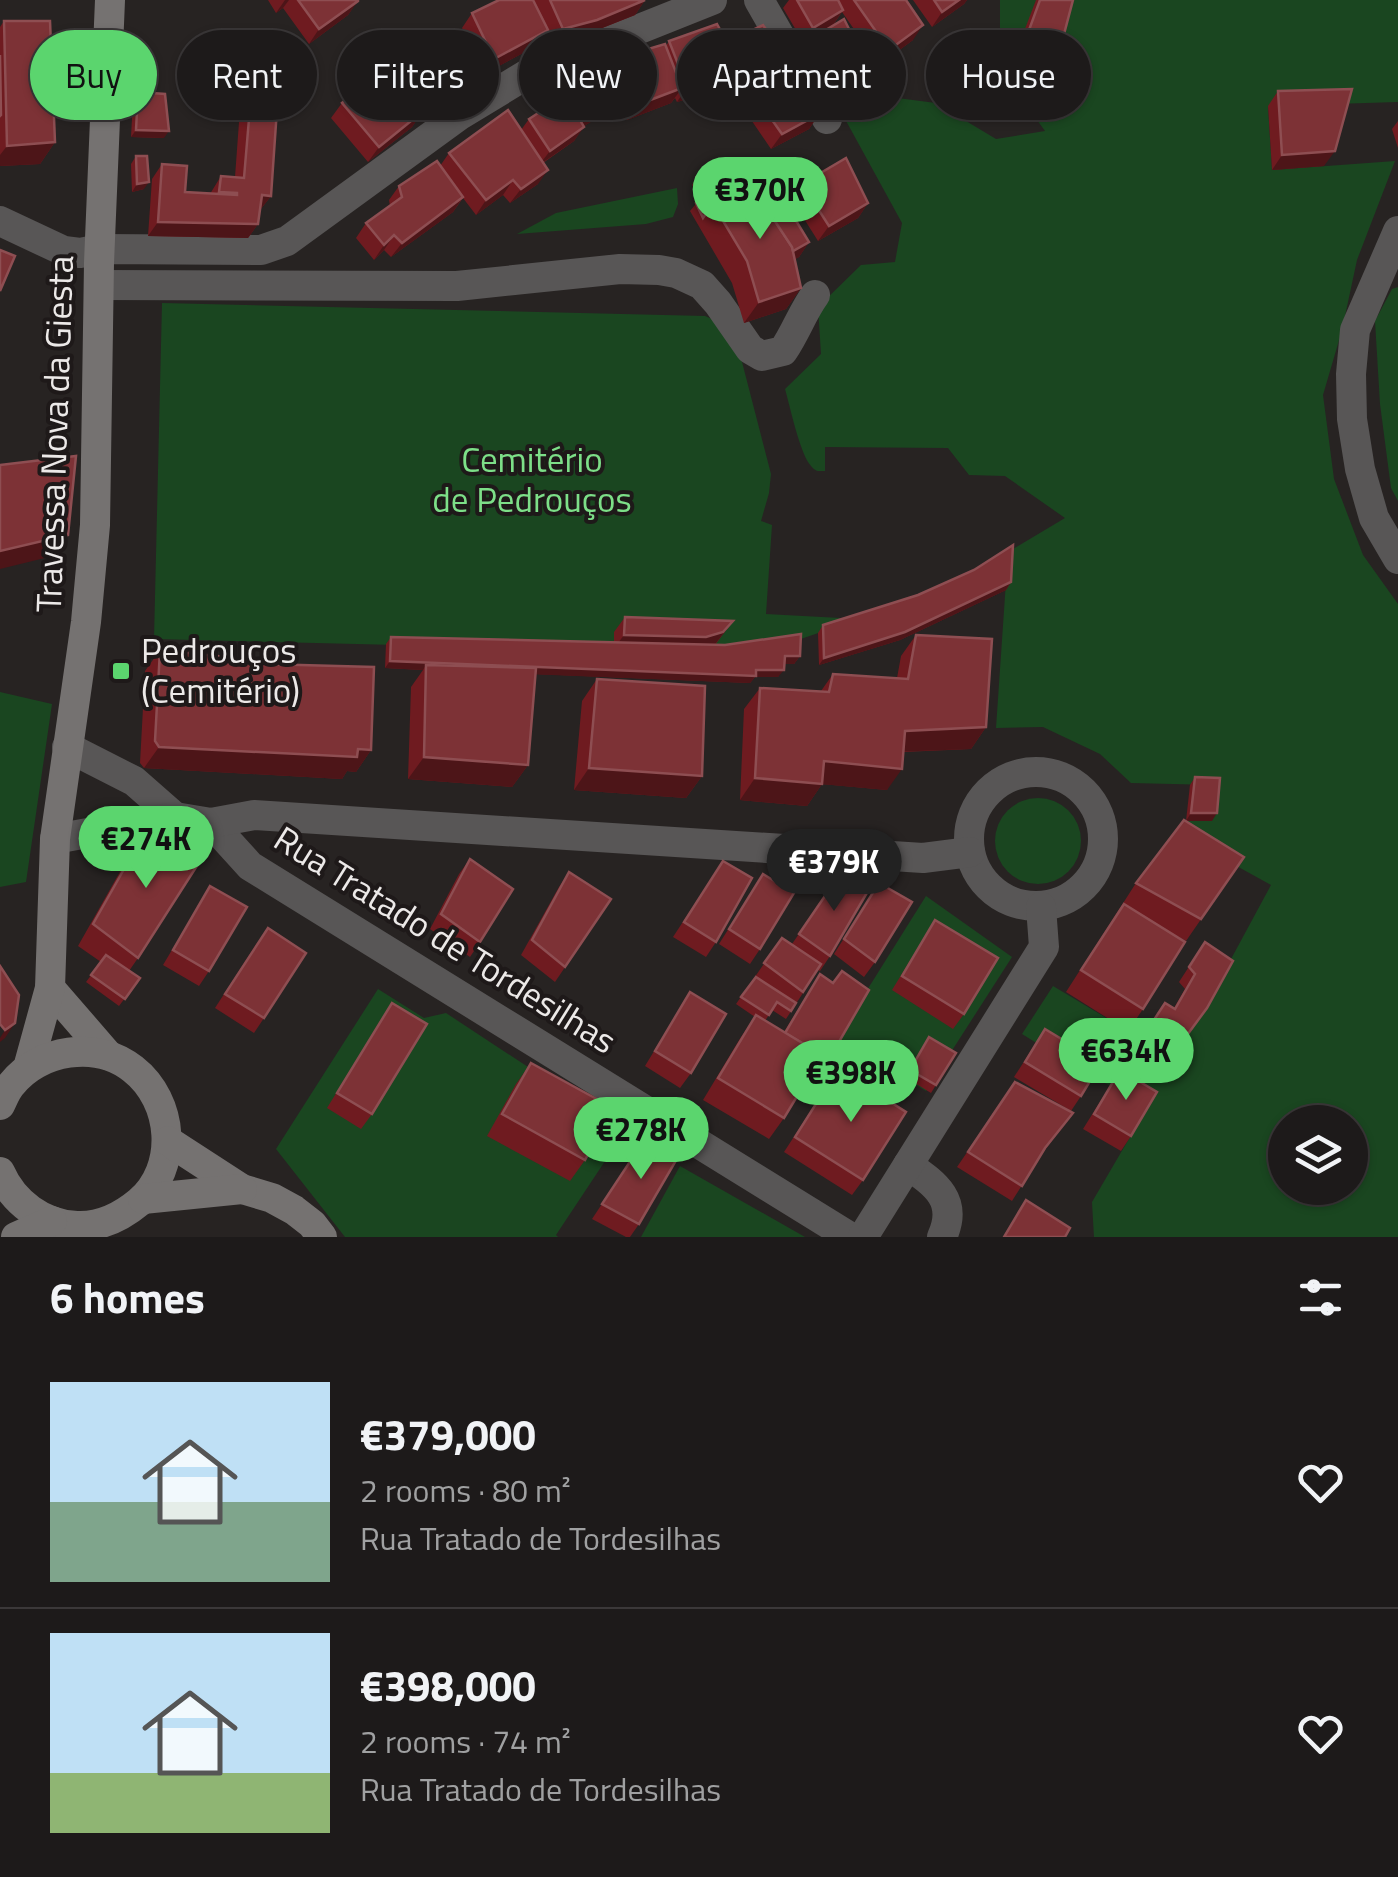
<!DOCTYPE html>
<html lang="en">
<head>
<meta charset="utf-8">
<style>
	body { margin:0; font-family:"Titillium Web",sans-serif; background:#2a2727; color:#f1f3f6; height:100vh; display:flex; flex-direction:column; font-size:38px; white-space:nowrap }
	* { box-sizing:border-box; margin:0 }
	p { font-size:32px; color:#a0a1a2 }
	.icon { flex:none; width:55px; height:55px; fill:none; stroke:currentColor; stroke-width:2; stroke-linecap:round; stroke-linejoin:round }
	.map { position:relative; height:1237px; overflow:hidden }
	.side { display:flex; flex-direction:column; background:#1d1a1a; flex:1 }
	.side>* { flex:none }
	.banner { position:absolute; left:30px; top:30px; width:1340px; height:90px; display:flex; gap:20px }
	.fabs { position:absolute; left:1268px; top:1105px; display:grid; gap:20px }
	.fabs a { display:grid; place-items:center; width:100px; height:100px; border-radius:50%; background:#1d1a1a; box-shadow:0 2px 8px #0004,0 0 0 2px #3b3839; font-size:50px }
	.price { position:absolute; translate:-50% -85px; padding:0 22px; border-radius:35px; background:#5bd56e; color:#111; font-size:32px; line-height:65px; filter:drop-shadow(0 2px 5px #0008) }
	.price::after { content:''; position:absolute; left:50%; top:60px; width:30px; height:22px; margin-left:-15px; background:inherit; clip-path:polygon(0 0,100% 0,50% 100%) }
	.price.on { background:#222; color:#fff }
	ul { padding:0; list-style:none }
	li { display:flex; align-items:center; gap:30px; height:250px; padding:0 50px }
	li+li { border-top:2px solid #3b3839 }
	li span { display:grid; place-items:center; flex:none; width:280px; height:200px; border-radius:0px; color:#555 }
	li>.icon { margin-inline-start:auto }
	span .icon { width:120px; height:120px; fill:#fffc; stroke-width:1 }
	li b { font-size:42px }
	h2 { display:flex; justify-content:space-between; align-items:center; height:120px; padding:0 50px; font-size:42px }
	.pill { padding:0 35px; border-radius:45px; background:#1d1a1a; box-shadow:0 2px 8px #0004,0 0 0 2px #3b3839; font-size:35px; line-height:90px }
	.pill.on { background:#5bd56e; color:#111 }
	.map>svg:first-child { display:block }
	.green { fill:#1a4620; fill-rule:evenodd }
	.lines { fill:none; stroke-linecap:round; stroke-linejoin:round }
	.street { stroke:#585656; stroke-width:30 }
	.secondary { stroke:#757271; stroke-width:30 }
	.wall { fill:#6f1b20 }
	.shaded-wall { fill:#4d1518 }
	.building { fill:#7d3236; stroke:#8e4e52; stroke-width:2.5 }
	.poi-dot { fill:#5bd56e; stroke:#1e1919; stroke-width:4 }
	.labels { text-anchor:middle; stroke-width:8; stroke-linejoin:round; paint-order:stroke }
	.street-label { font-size:35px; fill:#ece9e8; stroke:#1e1919 }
	.park-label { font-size:35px; fill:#7ddf88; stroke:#1e1919 }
	.poi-label { font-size:35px; fill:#ece9e8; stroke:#1e1919; text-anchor:start }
</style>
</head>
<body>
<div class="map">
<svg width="1398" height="1237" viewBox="0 0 1398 1237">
	<rect width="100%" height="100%" fill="#272322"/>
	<g class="green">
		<path d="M1000,0H1398V102L1268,106L1272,170L1395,161L1357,260L1342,330L1323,395L1334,479L1363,555L1398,604V1237H1094L1092,1202L1144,1113L1109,1085L1091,1077L1022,1034L1053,986L1128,1031L1169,1060L1197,1022L1271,885L1175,832L1186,821L1212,820L1214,785L1131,783L1100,754L1043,727L996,728L1008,552L1065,518L1005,476L969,475L948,448L825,447V471C818,471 816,472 811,466C800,454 790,406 785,389L821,354L818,307L861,265L895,262L902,223L845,119L874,95L936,103L996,139L1045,131L1000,69ZM1285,1122H1350V1188H1285Z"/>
		<path d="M677,188L678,204L673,217L646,224L517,234L556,213Z"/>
		<path d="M1398,287V501L1391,488L1380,404L1375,321L1392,289Z"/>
		<path d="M162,303L705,316L719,322L741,358L771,474L769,493L761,521L772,525L766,614L859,619L795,641L720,653L154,639Z"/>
		<path d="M0,692L52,704L26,882L0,887Z"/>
		<circle cx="1038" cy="841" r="43"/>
		<path d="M926,896L1012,957L926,1091L837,1038Z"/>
		<path d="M378,989L424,1018L446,1013L625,1131L556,1235L558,1237H345L276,1149Z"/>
		<path d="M680,1166L805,1237H641Z"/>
	</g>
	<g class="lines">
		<g class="street">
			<path d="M759,0L827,119"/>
			<path d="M0,221L64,251L80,253L100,249L261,250L287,241L460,115L529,73L712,0"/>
			<path d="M1398,231L1355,330L1351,374L1352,419L1360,469L1374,518L1398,559"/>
			<path d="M99,285L457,286L620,269L659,270L676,273L702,285L718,303L750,349L762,356L783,351C796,332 802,313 815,295"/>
			<path d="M67,747L134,781L175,817"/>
			<circle cx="1036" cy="839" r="67"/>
			<path d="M211,823L250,866L850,1237"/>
			<path d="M55,839L175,817L211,823L254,815L923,858L970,852"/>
			<path d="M908,1165C935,1184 959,1200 942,1237"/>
			<path d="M863,1237L1044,947L1041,907"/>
		</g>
		<g class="secondary">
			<path d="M50,988L108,1055"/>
			<path d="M28,1068L50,988L55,839L86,622L95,525L99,263L110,0"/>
			<path d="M0,1105C3,1099 6,1091 11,1085C39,1049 97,1040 133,1069C174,1101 179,1168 139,1202C121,1217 100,1227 77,1226C43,1225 13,1202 0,1172"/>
			<path d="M168,1141L242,1189L272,1198L294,1210L312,1224L322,1237"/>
			<path d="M143,1199L242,1189"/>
			<path d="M16,1237L52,1221"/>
		</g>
	</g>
	<g class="wall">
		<path d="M268,0H358L348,15L309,44L283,8L276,13Z"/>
		<path d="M534,0H645L635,15L587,34L553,44L547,31L538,45L484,74L462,28L472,13Z"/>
		<path d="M789,0H906L913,40L879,65L842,12L833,25L803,42L783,8Z"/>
		<path d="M913,0H967L964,4L932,27Z"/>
		<path d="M1036,0H1073L1059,53L1049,68L1015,55Z"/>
		<path d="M4,21L55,142L40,164L0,166V27Z"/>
		<path d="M852,35L883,72L873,86L842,110L805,46L811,39Z"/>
		<path d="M669,41L727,43L729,41L819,114L809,129L771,149L741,105L732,86L677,102L675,98L671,103L627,120L611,71L621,57L666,46Z"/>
		<path d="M552,80L597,118L584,126L574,141L543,163L538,184L510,203L503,195L476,215L463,198L453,212L391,257L384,250L374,260L356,238L366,223L390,206L389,200L399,186L440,166L449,153L521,130L529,119L548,107L542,94Z"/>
		<path d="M1278,91L1324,166L1272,170L1268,106Z"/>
		<path d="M138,92L164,138L131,137L133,100Z"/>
		<path d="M342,103L422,112L412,127L368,162L331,118Z"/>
		<path d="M250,107L271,196L260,210L258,224L248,238L148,236L152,179L162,164L185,192L210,194L221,176L235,177L239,122Z"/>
		<path d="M1398,121V148L1392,129Z"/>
		<path d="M136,156L144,189L132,192L131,164Z"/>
		<path d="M697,177L735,189L763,203L809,242L799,257L795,259L801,288L786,309L744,323L732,283L690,211L700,199L692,185Z"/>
		<path d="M802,184L868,203L858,218L818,241L791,198Z"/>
		<path d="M1011,582L1006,590L900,640L819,665L818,633L823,625Z"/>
		<path d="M625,617L733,621L715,645L800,656L794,664H784L778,677H755L750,683L535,674L528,765L512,787L408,779L411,687L423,670L385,668L386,644L391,637L614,642V632Z"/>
		<path d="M916,635L986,727L971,749L903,752L887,790L822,784L807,806L740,800L744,709L760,688L821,691L833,674L897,678L901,656Z"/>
		<path d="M160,650L229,663L371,750L356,772L347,771L342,779L144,768L140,763L145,671Z"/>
		<path d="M597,679L702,776L686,798L574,790L582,701Z"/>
		<path d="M1195,777L1212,821H1186L1190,785Z"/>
		<path d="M149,825L138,958L129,971L140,978L119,1006L86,982L101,962L78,946L134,847Z"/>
		<path d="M1244,857L1186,941L1157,925L1143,1009L1128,1031L1066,992L1136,883Z"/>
		<path d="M470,859L480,942L470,957L430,929L459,874Z"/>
		<path d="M842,871L830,956L820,971L818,970L786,1019L772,1010L765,1021L784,1032L820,974L825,1066L815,1081L808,1077L784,1118L769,1139L703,1100L741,1037L755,1017L736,1004L782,938L792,944Z"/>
		<path d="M569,872L611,899L555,982L521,955L559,887Z"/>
		<path d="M763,874L760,949L750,964L719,944Z"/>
		<path d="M713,876L716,942L706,957L673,937Z"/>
		<path d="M879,883L875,962L864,977L834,954Z"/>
		<path d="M210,886L209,971L199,986L163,965Z"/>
		<path d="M935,920L964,1014L953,1029L892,990Z"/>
		<path d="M1205,942L1207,1008L1169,1061L1140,1041L1165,1003L1174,1008L1185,989L1179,982Z"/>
		<path d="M257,943L264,1018L254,1033L215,1008Z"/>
		<path d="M690,992L691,1073L680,1088L645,1066Z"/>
		<path d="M392,1003L372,1114L361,1129L327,1108Z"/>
		<path d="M1045,1029L1081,1096L1071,1111L1014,1077Z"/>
		<path d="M924,1045L936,1085L931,1093L905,1077Z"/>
		<path d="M531,1063L585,1160L570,1181L487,1136L516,1084Z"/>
		<path d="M838,1069L863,1180L852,1195L784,1152Z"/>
		<path d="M1120,1070L1131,1136L1121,1151L1083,1129Z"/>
		<path d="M1015,1082L1073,1113L1041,1155L1012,1201L957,1167Z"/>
		<path d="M645,1139L639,1224L630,1237H626L592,1219Z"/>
	</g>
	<g class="shaded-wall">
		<path d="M285,0H289L283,8L276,13Z"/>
		<path d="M645,0L635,15L587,34L553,44L563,29Z"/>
		<path d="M959,0H967L964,4L932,27L942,12Z"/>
		<path d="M358,1L348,15L309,44L319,29Z"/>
		<path d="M843,10L833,25L803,42L813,28Z"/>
		<path d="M923,25L913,40L879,65L889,50Z"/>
		<path d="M548,30L538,45L484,74L494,59Z"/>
		<path d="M1025,41L1059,53L1049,68L1015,55Z"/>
		<path d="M743,71L732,86L677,102L687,87Z"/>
		<path d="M883,72L873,86L842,110L852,95Z"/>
		<path d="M682,88L671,103L627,120L637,105Z"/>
		<path d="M607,104L597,118L570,135L580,120Z"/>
		<path d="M422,112L412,127L368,162L379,147Z"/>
		<path d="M819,114L809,129L771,149L782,134Z"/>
		<path d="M584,127L574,141L539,165L550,151Z"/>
		<path d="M136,130L169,131L164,138L131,137Z"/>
		<path d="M55,142L40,164L0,166V155L7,146Z"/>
		<path d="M1335,151L1324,166L1272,170L1282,155Z"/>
		<path d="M548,170L538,184L510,203L521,189Z"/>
		<path d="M513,180L503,195L476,215L486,200Z"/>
		<path d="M149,182L144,189L132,192L137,184Z"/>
		<path d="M262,195L271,196L260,210Z"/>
		<path d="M463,197L453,212L391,257L402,243Z"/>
		<path d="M868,203L858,218L818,241L829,226Z"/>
		<path d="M158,222L258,224L248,238L148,236Z"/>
		<path d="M394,235L384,250L374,260L384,245Z"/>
		<path d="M809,242L799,257L777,269L787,254Z"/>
		<path d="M801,288L786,309L744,323L759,302Z"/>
		<path d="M68,535L53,556L0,569V551Z"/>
		<path d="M1011,582L1006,590L900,640L819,665L824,658Z"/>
		<path d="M733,621L713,647L613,650L624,635Z"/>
		<path d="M785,656H800L794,664H780Z"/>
		<path d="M390,661L756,670H784L778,677H755L750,683L426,670V665L423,670L385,668Z"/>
		<path d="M986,727L971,749L890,752L905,731Z"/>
		<path d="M159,747L358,749L371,750L356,772L347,771L342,779L144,768Z"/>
		<path d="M424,757L528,765L512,787L408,779Z"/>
		<path d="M824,761L902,769L887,790L809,783Z"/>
		<path d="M589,768L702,776L686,798L574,790Z"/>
		<path d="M755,778L822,784L807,806L740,800Z"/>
		<path d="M1191,813H1217L1212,821H1186Z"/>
		<path d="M15,1023L5,1038L0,1042V1038L5,1030Z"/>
	</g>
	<g class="building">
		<path d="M298,0H358V1L319,29Z"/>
		<path d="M499,0H533L548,30L494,59L472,13Z"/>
		<path d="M550,0H645L597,20L563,29Z"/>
		<path d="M797,0H838L843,10L813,28Z"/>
		<path d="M854,0H906L923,25L889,50Z"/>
		<path d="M934,0H959L942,12Z"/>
		<path d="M1040,0H1073L1059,53L1025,41Z"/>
		<path d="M844,19L852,35L828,51L822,59L811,39Z"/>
		<path d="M4,21H50L55,142L7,146Z"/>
		<path d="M717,24L732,51L729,41L763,25L792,66L819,114L782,134L751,90L743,71L687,87L669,41Z"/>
		<path d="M854,34L883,72L852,95L828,51Z"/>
		<path d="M665,44L682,88L637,105L621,57Z"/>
		<path d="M0,55L1,115L0,116Z"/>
		<path d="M591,64L607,104L580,120L584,127L550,151L529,119L561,98L552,80Z"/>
		<path d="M386,67L422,112L379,147L342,103Z"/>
		<path d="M1352,89L1335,151L1282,155L1278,91Z"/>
		<path d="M138,92L165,94L169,131L136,130Z"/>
		<path d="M250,107L277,109L271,196L262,195L258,224L158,222L162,164L187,166L185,192L237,195V193L219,192L221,176L244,178Z"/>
		<path d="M508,110L548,170L521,189L513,180L486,200L449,153Z"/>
		<path d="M136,156H147L149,182L137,184Z"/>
		<path d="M846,158L868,203L829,226L802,184Z"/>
		<path d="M437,161L463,197L402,243L394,235L384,245L366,223L402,197L399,186Z"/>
		<path d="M725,175L735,189L713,204L703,218L696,203L706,194L697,177Z"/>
		<path d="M748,180L792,247L801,288L759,302L747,261L713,204Z"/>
		<path d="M778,191L809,242L793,251L792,247L763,203Z"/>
		<path d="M0,250L15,256L0,291Z"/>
		<path d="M76,456L68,535L0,551V465Z"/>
		<path d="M1013,545L1011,582L905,632L824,658L823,625L918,595L974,570Z"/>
		<path d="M625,617L733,621L723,632L706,637L624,635Z"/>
		<path d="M801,634L800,656H785L784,670H756V676L390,661L391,637L725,645Z"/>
		<path d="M916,635L992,639L986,727L905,731L902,769L824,761L822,784L755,778L760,688L829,692L833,674L908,679Z"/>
		<path d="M160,650L226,657L229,663L374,667L371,750L358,749L357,757L159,747L155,741Z"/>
		<path d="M426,665L536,668L528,765L424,757Z"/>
		<path d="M597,679L705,686L702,776L589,768Z"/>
		<path d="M1195,777L1220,778L1217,813H1191Z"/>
		<path d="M1184,820L1244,857L1201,919L1136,883Z"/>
		<path d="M149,825L200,861L138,958L93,924Z"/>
		<path d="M470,859L513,889L480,942L441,914Z"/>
		<path d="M723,861L752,878L716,942L684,922Z"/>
		<path d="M842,871L868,891L830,956L799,934Z"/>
		<path d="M569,872L611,899L565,967L532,940Z"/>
		<path d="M763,874L794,893L760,949L729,929Z"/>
		<path d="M879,883L912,902L875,962L844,939Z"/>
		<path d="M210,886L247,907L209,971L173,950Z"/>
		<path d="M1124,904L1185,942L1143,1009L1081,970Z"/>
		<path d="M935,920L998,958L964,1014L902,976Z"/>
		<path d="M268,928L306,953L264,1018L225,994Z"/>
		<path d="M782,938L821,964L803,992L764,963Z"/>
		<path d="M1205,942L1233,961L1207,1008L1179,1046L1150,1026L1165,1003L1175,1009L1195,974L1189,967Z"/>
		<path d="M106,955L140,978L125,999L91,975Z"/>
		<path d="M0,966L19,995L15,1023L5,1030L0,1024Z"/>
		<path d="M842,971L869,990L825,1066L818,1062L822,1055L785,1033L820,974L833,983Z"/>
		<path d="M756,977L796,1003L791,1011L777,1002L769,1015L741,997Z"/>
		<path d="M690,992L726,1014L691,1073L655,1051Z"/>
		<path d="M392,1003L427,1024L372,1114L337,1093Z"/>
		<path d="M756,1015L822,1055L784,1118L718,1078Z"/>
		<path d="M1045,1029L1101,1063L1081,1096L1025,1062Z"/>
		<path d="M929,1037L956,1053L936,1085L910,1070Z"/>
		<path d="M531,1063L613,1108L585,1160L502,1114Z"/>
		<path d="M838,1069L906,1112L863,1180L795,1137Z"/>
		<path d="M1120,1070L1157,1092L1131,1136L1094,1114Z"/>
		<path d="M1015,1082L1073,1113L1045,1148L1022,1186L968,1152Z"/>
		<path d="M645,1139L678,1157L639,1224L602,1204Z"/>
		<path d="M1026,1200L1070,1228L1065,1237H1004Z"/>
	</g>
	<rect class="poi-dot" x="111" y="661" width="20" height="20" rx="5"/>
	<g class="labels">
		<g class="street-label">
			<text transform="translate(55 434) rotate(-88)" y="12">Travessa Nova da Giesta</text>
			<text transform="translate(445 940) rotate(32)" y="12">Rua Tratado de Tordesilhas</text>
		</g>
		<g class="park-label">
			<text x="532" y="472">Cemitério<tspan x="532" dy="40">de Pedrouços</tspan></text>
		</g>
		<g class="poi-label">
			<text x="141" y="663">Pedrouços<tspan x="141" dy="40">(Cemitério)</tspan></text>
		</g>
	</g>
</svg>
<div class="fabs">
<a><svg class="icon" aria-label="layers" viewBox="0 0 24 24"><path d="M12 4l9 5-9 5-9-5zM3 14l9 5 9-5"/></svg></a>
</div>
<b class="price" style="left:760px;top:242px">€370K</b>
<b class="price" style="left:146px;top:891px">€274K</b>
<b class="price on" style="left:834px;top:914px">€379K</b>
<b class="price" style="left:1126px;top:1103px">€634K</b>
<b class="price" style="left:851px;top:1125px">€398K</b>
<b class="price" style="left:641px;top:1182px">€278K</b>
<div class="banner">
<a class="pill on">Buy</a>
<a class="pill">Rent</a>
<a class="pill">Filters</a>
<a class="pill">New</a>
<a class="pill">Apartment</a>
<a class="pill">House</a>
</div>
</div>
<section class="side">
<h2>6 homes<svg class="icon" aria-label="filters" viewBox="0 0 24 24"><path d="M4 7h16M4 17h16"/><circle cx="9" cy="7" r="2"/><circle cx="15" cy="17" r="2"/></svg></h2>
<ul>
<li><span style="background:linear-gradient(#bfe0f5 60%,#7fa58c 0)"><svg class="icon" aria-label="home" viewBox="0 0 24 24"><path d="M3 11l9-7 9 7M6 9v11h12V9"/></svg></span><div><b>€379,000</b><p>2 rooms · 80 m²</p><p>Rua Tratado de Tordesilhas</p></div><svg class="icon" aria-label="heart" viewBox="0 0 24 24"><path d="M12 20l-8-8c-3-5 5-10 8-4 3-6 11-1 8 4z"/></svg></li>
<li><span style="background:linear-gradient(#bfe0f5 70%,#8fb573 0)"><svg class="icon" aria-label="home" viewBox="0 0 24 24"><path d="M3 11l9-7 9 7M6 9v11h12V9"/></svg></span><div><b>€398,000</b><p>2 rooms · 74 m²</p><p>Rua Tratado de Tordesilhas</p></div><svg class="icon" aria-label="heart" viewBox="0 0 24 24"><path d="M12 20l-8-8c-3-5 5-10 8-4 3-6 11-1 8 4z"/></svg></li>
</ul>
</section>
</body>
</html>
